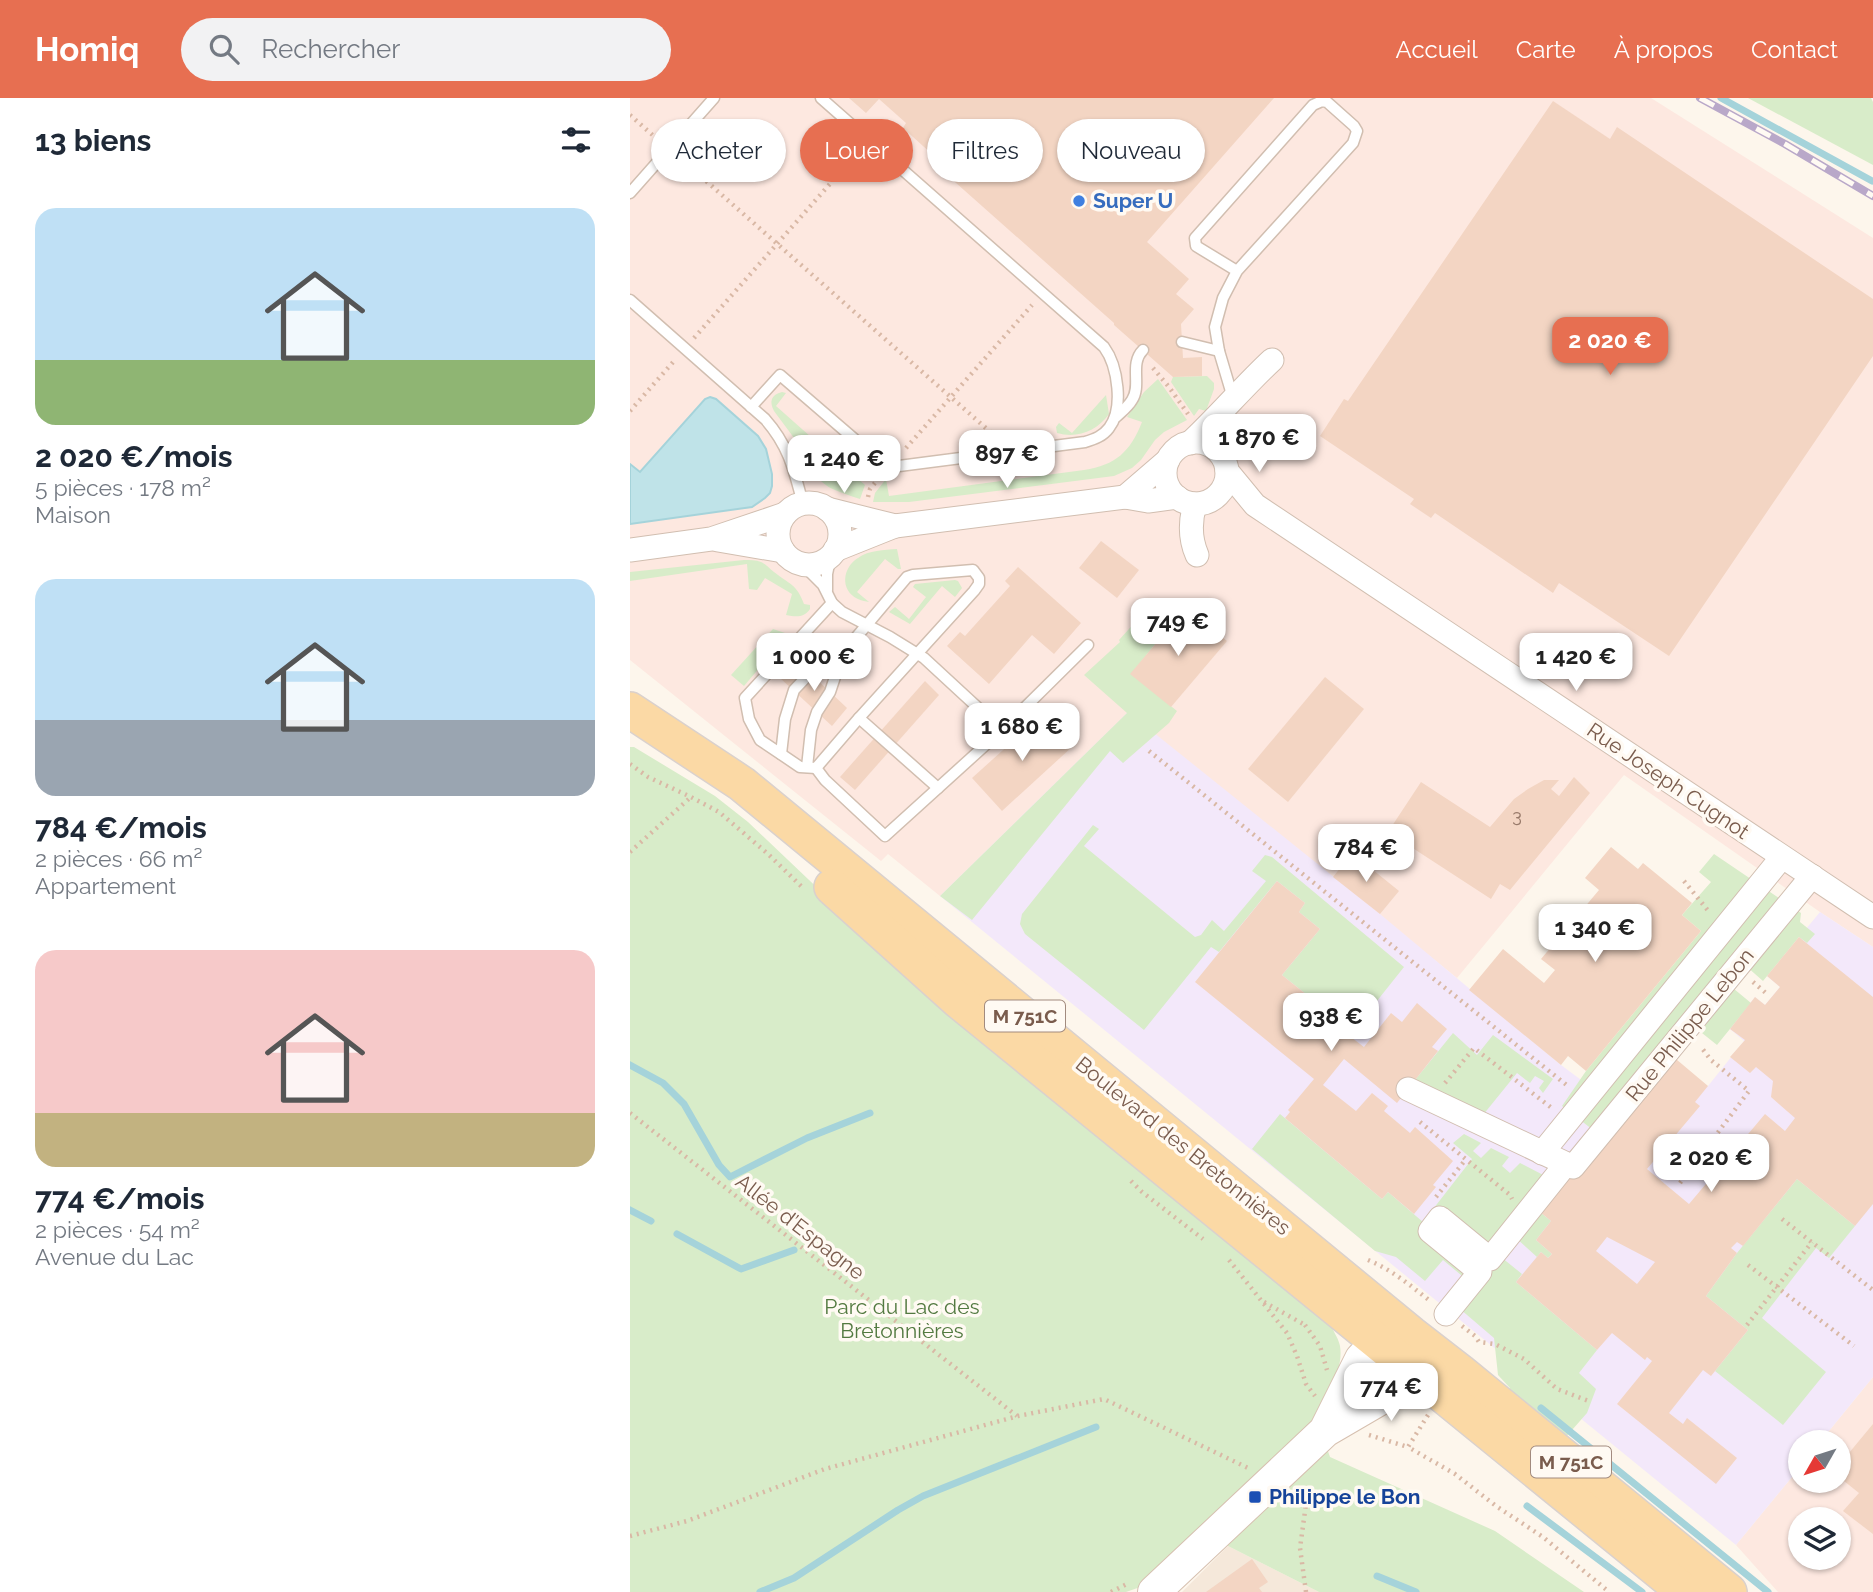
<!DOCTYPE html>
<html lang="fr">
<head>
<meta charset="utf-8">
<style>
	body { margin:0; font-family:Raleway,sans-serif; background:#f2f2f3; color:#1f2937; height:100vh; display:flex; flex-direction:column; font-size:26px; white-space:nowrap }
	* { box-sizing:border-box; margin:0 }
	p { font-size:23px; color:#747a83 }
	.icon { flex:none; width:38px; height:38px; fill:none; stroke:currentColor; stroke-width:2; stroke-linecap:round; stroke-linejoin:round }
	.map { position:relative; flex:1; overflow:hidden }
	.panel { display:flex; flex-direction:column; background:#fff; width:630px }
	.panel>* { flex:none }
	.banner { position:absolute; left:21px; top:21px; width:665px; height:63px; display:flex; gap:14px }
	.needle { width:46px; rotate:231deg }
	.tools { position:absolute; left:1158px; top:1332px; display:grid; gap:14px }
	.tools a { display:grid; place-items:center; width:63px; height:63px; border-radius:50%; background:#fff; box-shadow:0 2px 5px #0004; font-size:35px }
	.price { position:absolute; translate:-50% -60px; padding:0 16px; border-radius:14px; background:#fff; color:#222; font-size:23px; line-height:46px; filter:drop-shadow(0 2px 4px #0008) }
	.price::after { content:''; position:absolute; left:50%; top:42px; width:21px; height:16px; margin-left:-10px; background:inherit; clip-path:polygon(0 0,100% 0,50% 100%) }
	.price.active { background:#e76f51; color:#fff }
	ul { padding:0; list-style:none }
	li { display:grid; align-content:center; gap:14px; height:371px; padding:0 35px }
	li span { display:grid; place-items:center; height:217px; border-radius:21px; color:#555 }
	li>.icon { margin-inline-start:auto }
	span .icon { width:126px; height:126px; fill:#fffc; stroke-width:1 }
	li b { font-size:30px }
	h2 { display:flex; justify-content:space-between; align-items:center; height:84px; padding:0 35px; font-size:30px }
	.chip { padding:0 24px; border-radius:32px; background:#fff; box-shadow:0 2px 5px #0004; font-size:24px; line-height:63px }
	.chip.active { background:#e76f51; color:#fff }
	header { display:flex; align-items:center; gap:42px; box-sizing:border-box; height:98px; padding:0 35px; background:#e76f51; color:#fff }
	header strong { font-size:33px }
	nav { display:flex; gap:38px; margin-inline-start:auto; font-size:24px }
	.search { width:490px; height:63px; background:#f2f2f3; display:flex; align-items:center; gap:18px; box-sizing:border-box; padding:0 24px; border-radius:38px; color:#747a83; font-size:26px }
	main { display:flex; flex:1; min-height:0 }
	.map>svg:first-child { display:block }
	.residential { fill:#f5e8da }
	.commercial { fill:#fde8e0; fill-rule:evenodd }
	.education { fill:#f3e8fa }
	.green { fill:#d8ecc9 }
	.water { fill:#bfe3e8; stroke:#a5d3da; stroke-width:2 }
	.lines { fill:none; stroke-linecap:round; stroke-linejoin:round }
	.stream { stroke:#a5d3da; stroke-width:7 }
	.building { fill:#f3d5c3; fill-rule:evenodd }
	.lane-casing { stroke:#d1beb0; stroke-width:13 }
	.street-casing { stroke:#d1beb0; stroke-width:25 }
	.secondary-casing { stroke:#d6c0b0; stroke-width:34 }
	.primary-casing { stroke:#dad1cd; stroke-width:38 }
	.path { stroke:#d9b8a5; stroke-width:4.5; stroke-dasharray:2 5; stroke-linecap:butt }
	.lane { stroke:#fff; stroke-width:10 }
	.street { stroke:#fff; stroke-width:23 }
	.secondary { stroke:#fff; stroke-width:32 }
	.primary { stroke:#fbd9a5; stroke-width:35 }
	.rail-casing { stroke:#b9a8c9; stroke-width:8 }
	.rail { stroke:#fffaf3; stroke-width:5; stroke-dasharray:16; stroke-linecap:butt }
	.shop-dot { fill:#3f7fe0; stroke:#fffaf3; stroke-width:2.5 }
	.transit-dot { fill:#1a4fb4; stroke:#fffaf3; stroke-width:2.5 }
	.labels { text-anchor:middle; stroke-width:7; stroke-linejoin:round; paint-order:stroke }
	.number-label { font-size:18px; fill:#987a6a }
	.shield { fill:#fffaf3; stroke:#a28b7f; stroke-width:2 }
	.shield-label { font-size:19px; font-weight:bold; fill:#7a5c4d }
	.shop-label { font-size:21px; font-weight:bold; fill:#366cbe; stroke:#fffaf3; text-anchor:start }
	.street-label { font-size:21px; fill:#7a5c4d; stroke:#fffaf3 }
	.park-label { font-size:21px; fill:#537a41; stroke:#fffaf3 }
	.transit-label { font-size:21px; font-weight:bold; fill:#164399; stroke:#fffaf3; text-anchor:start }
</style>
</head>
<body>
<header>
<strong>Homiq</strong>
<div class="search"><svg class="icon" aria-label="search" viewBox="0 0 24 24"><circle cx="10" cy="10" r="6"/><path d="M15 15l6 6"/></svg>Rechercher</div>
<nav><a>Accueil</a><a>Carte</a><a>À propos</a><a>Contact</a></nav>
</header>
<main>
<section class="panel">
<h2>13 biens<svg class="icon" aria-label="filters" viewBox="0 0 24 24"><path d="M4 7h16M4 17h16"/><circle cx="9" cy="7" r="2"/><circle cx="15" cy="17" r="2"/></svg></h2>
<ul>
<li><span style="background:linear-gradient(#bfe0f5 70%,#8fb573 0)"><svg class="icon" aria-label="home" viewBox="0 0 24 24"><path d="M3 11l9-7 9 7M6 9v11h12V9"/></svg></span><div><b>2 020 €/mois</b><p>5 pièces · 178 m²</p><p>Maison</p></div></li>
<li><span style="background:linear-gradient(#bfe0f5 65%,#9aa5b1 0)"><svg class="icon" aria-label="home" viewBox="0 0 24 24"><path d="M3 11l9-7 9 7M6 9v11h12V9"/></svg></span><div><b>784 €/mois</b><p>2 pièces · 66 m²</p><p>Appartement</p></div></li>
<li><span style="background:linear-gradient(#f6c9c9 75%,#c2b280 0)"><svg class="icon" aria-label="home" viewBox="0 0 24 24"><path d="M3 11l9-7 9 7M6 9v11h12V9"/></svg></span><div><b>774 €/mois</b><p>2 pièces · 54 m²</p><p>Avenue du Lac</p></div></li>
</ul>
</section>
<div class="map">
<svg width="1243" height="1494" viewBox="0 0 1243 1494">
	<rect width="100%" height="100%" fill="#fdf6ec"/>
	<path class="residential" d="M598,1448L689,1494H552Z"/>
	<g class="commercial">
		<path d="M0,0H1021L1243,140V849L1190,814L994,677L827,880L498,615L310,798L258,756L251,763L0,562Z"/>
		<path d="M1243,1279V1494H1148L1106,1447L1171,1368V1382H1209V1344H1190ZM1171,1421H1209V1460H1171Z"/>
	</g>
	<path class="education" d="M498,614L750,816L931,967L993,1013L1078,988L1114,943L1100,931L1125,899L1135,907L1150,889L1137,878L1190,814L1243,849V1279L1190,1344H1171V1368L1106,1447L310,798Z"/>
	<g class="green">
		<path d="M1118,0H1241L1243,4V67Z"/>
		<path d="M577,278L584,285V291L576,313L569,311L564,318L541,284L543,279Z"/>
		<path d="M528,281L557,322L534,334L525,342L511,362L502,370L484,378L279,404H243L245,395L256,381L259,398L454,372C486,367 500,354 512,324L497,319L514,294Z"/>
		<path d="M152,294L156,295L146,308L235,387L230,401C205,392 187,390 180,362H174L170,348L144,313C139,303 141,297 152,294Z"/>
		<path d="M476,297L479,316C467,333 447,341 427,335L426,329L429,325L442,335Z"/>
		<path d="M267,451L271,471H268L255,461L227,494L239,504C236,503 232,503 228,501C209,492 213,469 228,460C239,452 254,452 267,451Z"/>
		<path d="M114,462C120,462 126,462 131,464C136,466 140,471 144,474C159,486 167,486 174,506L180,507V511C174,520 166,519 156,517L162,496L135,480L127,492L119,491L117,466L0,483V474Z"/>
		<path d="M325,482L328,483L332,490L325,499L312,488L280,526L259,514L265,509L279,521L296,499L283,489L285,486Z"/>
		<path d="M508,521L531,539L501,576L547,613L539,625L493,665L480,653L342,822L310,798L497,615L454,577L490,544L489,542Z"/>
		<path d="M143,531L155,535L157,537L155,540L114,588L101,577Z"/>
		<path d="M0,649H4L85,698L118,724L199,801L701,1228C704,1234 709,1242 710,1248C714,1273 696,1296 685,1316L700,1359L865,1433L954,1494H689L598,1448L573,1433L519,1486L496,1494H0Z"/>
		<path d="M463,727L469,731L454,748L565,839L571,837L582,822L594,833L636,783L622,773L635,757L642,759L774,869L727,928L717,929L652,877L690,831L669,814L675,805L647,783L589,854L581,849L514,932L395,836L390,826L392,816Z"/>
		<path d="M1084,756L1171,815L1170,824L1185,836L1177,845L1169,839L1133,883L1108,861L1092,881L1121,905L1087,947L1057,923L967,1035L932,1008L956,973L1071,833L1052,817L1081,784L1069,774Z"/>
		<path d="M823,935L847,957L863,937L923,981L913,995L909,990L914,983L905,978L900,985L887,975L853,1017L785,982Z"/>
		<path d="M650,1016L752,1101L758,1094L793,1124L842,1061L823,1045L834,1036L851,1045L843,1053L851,1060L861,1050L879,1059L872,1068L880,1075L890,1065L919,1080L837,1182L813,1162L795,1183L766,1159L745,1153L622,1051Z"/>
		<path d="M1167,1081L1225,1128L1199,1160L1186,1150L1132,1220L1196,1274L1153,1327L1085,1273L1118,1232L1076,1198L1107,1155Z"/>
		<path d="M910,1114L921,1123L906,1142L922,1156L918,1160L911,1154L907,1159L886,1140Z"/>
		<path d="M871,1159L892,1176L886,1184L967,1252L949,1275L966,1291L957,1315L935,1340L873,1299L880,1290L868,1277L864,1240L830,1211Z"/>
	</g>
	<path class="water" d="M80,299L86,301L128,338L136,351L142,376V388L140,395L135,400L122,409L0,426V366L10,374L75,301Z"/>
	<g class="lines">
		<g class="stream">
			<path d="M1091,0L1242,83"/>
			<path d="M0,967L33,985L54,1006L89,1067L100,1079L177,1040L240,1015"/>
			<path d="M0,1112L21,1123"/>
			<path d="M47,1136L111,1171L164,1152"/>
			<path d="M911,1310L1138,1494"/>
			<path d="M897,1408L1012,1494"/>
			<path d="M747,1478L786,1494"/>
			<path d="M130,1494L164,1480L268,1412L293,1398L466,1329"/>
		</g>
	</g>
	<g class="building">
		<path d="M219,0H644L517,144L559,181L546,196L564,211L551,226L553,260L572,259V278L543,279L484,227V225L299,61L303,57L273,30L276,25L249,1L236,15Z"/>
		<path d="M923,3L980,41L987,29L1243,201V258L1039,558L929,485L923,495L805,415L801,420L780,406L784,401L690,338L714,301L718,303Z"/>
		<path d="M471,443L509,472L487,500L449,470Z"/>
		<path d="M388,469L451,525L424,556L402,537L359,586L317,548L330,534L335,538L380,488L375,483Z"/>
		<path d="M556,510L597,543L541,609L500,576Z"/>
		<path d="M166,562L217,610L202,628L150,580Z"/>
		<path d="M695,579L734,611L658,704L618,671Z"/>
		<path d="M295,583L309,597L225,692L210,679Z"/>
		<path d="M413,616L442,649L372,713L342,680Z"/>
		<path d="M944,679L960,695L880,792L870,786L861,801L758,734L791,684L860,729L884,701L898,691L914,682H929L921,691L929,698Z"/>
		<path d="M981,749L1008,771L1013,765L1062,805L1052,817L1071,833L956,973L938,958L931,967L839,892L873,851L914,885L925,872L911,861L969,792L955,780Z"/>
		<path d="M722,755L769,793L750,816L703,779Z"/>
		<path d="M647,783L675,805L669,814L690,831L652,877L717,929L713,933L734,949L761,915L772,924L787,905L817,931L802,949L808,953L767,1005L714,961L693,987L726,1013L742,995L758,1008L754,1013L780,1035L785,1029L823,1063L803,1087L806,1089L784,1116L758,1094L752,1101L655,1020L660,1014L658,1012L684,981L565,884Z"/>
		<path d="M1169,839L1243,899V1106L1225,1128L1167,1081L1113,1148L1107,1144L1101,1150L1107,1155L1076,1198L1118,1232L1081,1278L1073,1272L1039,1315L1053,1326L1057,1320L1107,1360L1086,1386L987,1306L1022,1263L1017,1259L1015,1262L982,1235L967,1252L886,1184L911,1154L918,1160L922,1156L906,1142L921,1123L910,1114L1040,956L1078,988L1065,1004L1070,1008L1017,1071L1059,1106L1135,1016L1155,1033L1165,1020L1141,999L1143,983L1126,969L1120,975L1100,959L1115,942L1100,931L1125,899L1135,907L1150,889L1137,878ZM977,1139L1025,1164L1007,1186L966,1153Z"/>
		<path d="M1243,1326V1436L1213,1413L1229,1395L1209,1379V1367Z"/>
		<path d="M622,1461L638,1484L629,1490L632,1494H576Z"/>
	</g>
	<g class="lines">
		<g class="lane-casing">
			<g id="lane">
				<path d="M0,95L84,0"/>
				<path d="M0,202L135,321C159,348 164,372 173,406"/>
				<path d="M552,244L589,253"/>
				<path d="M603,300L589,253L585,229L593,200L607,173L723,45L727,33L724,28L697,4L692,3L683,7L565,140L566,148L607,173"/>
				<path d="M121,309L150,277L244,358L260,368H269L455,344C465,341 473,338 479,330C494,311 488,268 474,249L191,0"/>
				<path d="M486,319C491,314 498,309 502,302C512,287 499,266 513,252"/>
				<path d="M172,466L193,487L202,505L212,514L260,539L294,560L372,632"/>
				<path d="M197,492V476L201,457"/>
				<path d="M229,620L308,690"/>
				<path d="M151,656L155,621L164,592L180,575L213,555L277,479L283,477L343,472L349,480V486L344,493L229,620L186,670L195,682L255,738L372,632L458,547"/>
				<path d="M177,669L181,632L187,614L200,594L213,555"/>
				<path d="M186,670L170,669L130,642L119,621L115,600L202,505"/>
			</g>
		</g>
		<g class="street-casing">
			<g id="street">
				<circle cx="566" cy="375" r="31"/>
				<path d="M560,345C589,318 614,288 642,262"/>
				<path d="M538,362L495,399L518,403L547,399"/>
				<path d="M597,373L625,407L1243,819"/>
				<circle cx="179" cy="436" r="31"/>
				<path d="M565,406C560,423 560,441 567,457"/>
				<path d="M197,411L265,428L205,452"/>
				<path d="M265,428L495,399"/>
				<path d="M88,442L153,453"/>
				<path d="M0,452L81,441L155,416"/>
				<path d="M778,991L943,1069L1182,778"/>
				<path d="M912,1055L1152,759"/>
				<path d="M816,1216L850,1174L800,1133L810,1120L860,1161L936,1066"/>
			</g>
		</g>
		<g class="secondary-casing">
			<path id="secondary" d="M524,1494L695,1333L767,1291L779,1270L781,1236L747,1244L731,1261L695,1333"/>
		</g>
		<g class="primary-casing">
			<g id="primary">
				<path d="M0,612L112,686L781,1236L830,1274L1099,1494"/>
				<path d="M202,789L329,903L1055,1494"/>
			</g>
		</g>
		<g class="path">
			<path d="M0,17L27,41"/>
			<path d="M50,60L366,339"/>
			<path d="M64,240L229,53"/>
			<path d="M523,270L539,289L558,316"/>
			<path d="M0,313L44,263"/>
			<path d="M276,350L402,207"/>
			<path d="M238,399L240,391L249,380"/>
			<path d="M519,653L939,989"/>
			<path d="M0,666L18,679L61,699L89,714L138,756L174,791"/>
			<path d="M0,754L61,699"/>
			<path d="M1054,783L1080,815"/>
			<path d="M1123,884L1137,896"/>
			<path d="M815,985L844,950L923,1011"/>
			<path d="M0,1015L387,1318"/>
			<path d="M790,1024L880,1097L882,1101"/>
			<path d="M501,1083L512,1094L573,1141"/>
			<path d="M1050,1085L1119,993L1081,962L1071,949"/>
			<path d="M806,1099L836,1061"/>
			<path d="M1152,1121L1243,1192"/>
			<path d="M599,1162L657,1235L667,1258L676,1286L685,1298"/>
			<path d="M738,1162C762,1172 780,1187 800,1203"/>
			<path d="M1118,1167L1224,1248"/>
			<path d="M634,1204L675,1227"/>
			<path d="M675,1227L690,1248L697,1272"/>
			<path d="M1117,1227L1182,1144"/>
			<path d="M832,1228L845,1238L849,1244L865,1246L894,1261L927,1291L961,1304"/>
			<path d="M798,1317L778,1349L825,1376L866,1408L913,1439L979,1494"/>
			<path d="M739,1337L778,1349"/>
			<path d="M0,1438L57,1423L195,1371L388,1318L474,1301L618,1370"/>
			<path d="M481,1494L499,1485"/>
			<path d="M676,1494L670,1450L679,1384"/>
		</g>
		<use href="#lane" class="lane"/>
		<use href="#street" class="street"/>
		<use href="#secondary" class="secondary"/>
		<use href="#primary" class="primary"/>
		<g class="rail-casing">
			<path id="rail" d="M1070,0L1155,46L1243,98"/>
		</g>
		<use href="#rail" class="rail"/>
	</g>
	<circle class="shop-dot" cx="449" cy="103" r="7"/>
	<rect class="transit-dot" x="618" y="1392" width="14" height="14" rx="3.5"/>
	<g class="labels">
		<g class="number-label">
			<text x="887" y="724">3</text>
		</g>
		<g class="shield">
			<rect x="355" y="902.5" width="80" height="31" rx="5"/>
			<rect x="901" y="1348.5" width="80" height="31" rx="5"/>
		</g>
		<g class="shield-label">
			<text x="395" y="925">M 751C</text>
			<text x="941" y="1371">M 751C</text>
		</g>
		<g class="shop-label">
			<text x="463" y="110">Super U</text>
		</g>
		<g class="street-label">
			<text transform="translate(1038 683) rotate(34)" y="7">Rue Joseph Cugnot</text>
			<text transform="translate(1060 927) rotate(-51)" y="7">Rue Philippe Lebon</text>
			<text transform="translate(553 1048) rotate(39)" y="7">Boulevard des Bretonnières</text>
			<text transform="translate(170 1129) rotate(38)" y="7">Allée d’Espagne</text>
		</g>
		<g class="park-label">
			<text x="272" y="1216">Parc du Lac des<tspan x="272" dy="24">Bretonnières</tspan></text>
		</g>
		<g class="transit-label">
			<text x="639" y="1406">Philippe le Bon</text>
		</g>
	</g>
</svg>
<div class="tools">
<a><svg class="needle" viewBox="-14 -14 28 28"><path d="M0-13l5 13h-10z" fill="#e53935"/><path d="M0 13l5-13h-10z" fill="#747a83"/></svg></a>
<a><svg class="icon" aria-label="layers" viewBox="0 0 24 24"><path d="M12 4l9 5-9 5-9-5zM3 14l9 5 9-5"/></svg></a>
</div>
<b class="price active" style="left:980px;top:279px">2 020 €</b>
<b class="price" style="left:629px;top:376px">1 870 €</b>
<b class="price" style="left:377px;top:392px">897 €</b>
<b class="price" style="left:214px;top:397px">1 240 €</b>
<b class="price" style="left:548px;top:560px">749 €</b>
<b class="price" style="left:184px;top:595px">1 000 €</b>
<b class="price" style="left:946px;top:595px">1 420 €</b>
<b class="price" style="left:392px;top:665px">1 680 €</b>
<b class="price" style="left:736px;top:786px">784 €</b>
<b class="price" style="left:965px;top:866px">1 340 €</b>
<b class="price" style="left:701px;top:955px">938 €</b>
<b class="price" style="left:1081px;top:1096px">2 020 €</b>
<b class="price" style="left:761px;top:1325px">774 €</b>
<div class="banner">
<a class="chip">Acheter</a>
<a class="chip active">Louer</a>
<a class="chip">Filtres</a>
<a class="chip">Nouveau</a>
</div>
</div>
</main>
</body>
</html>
